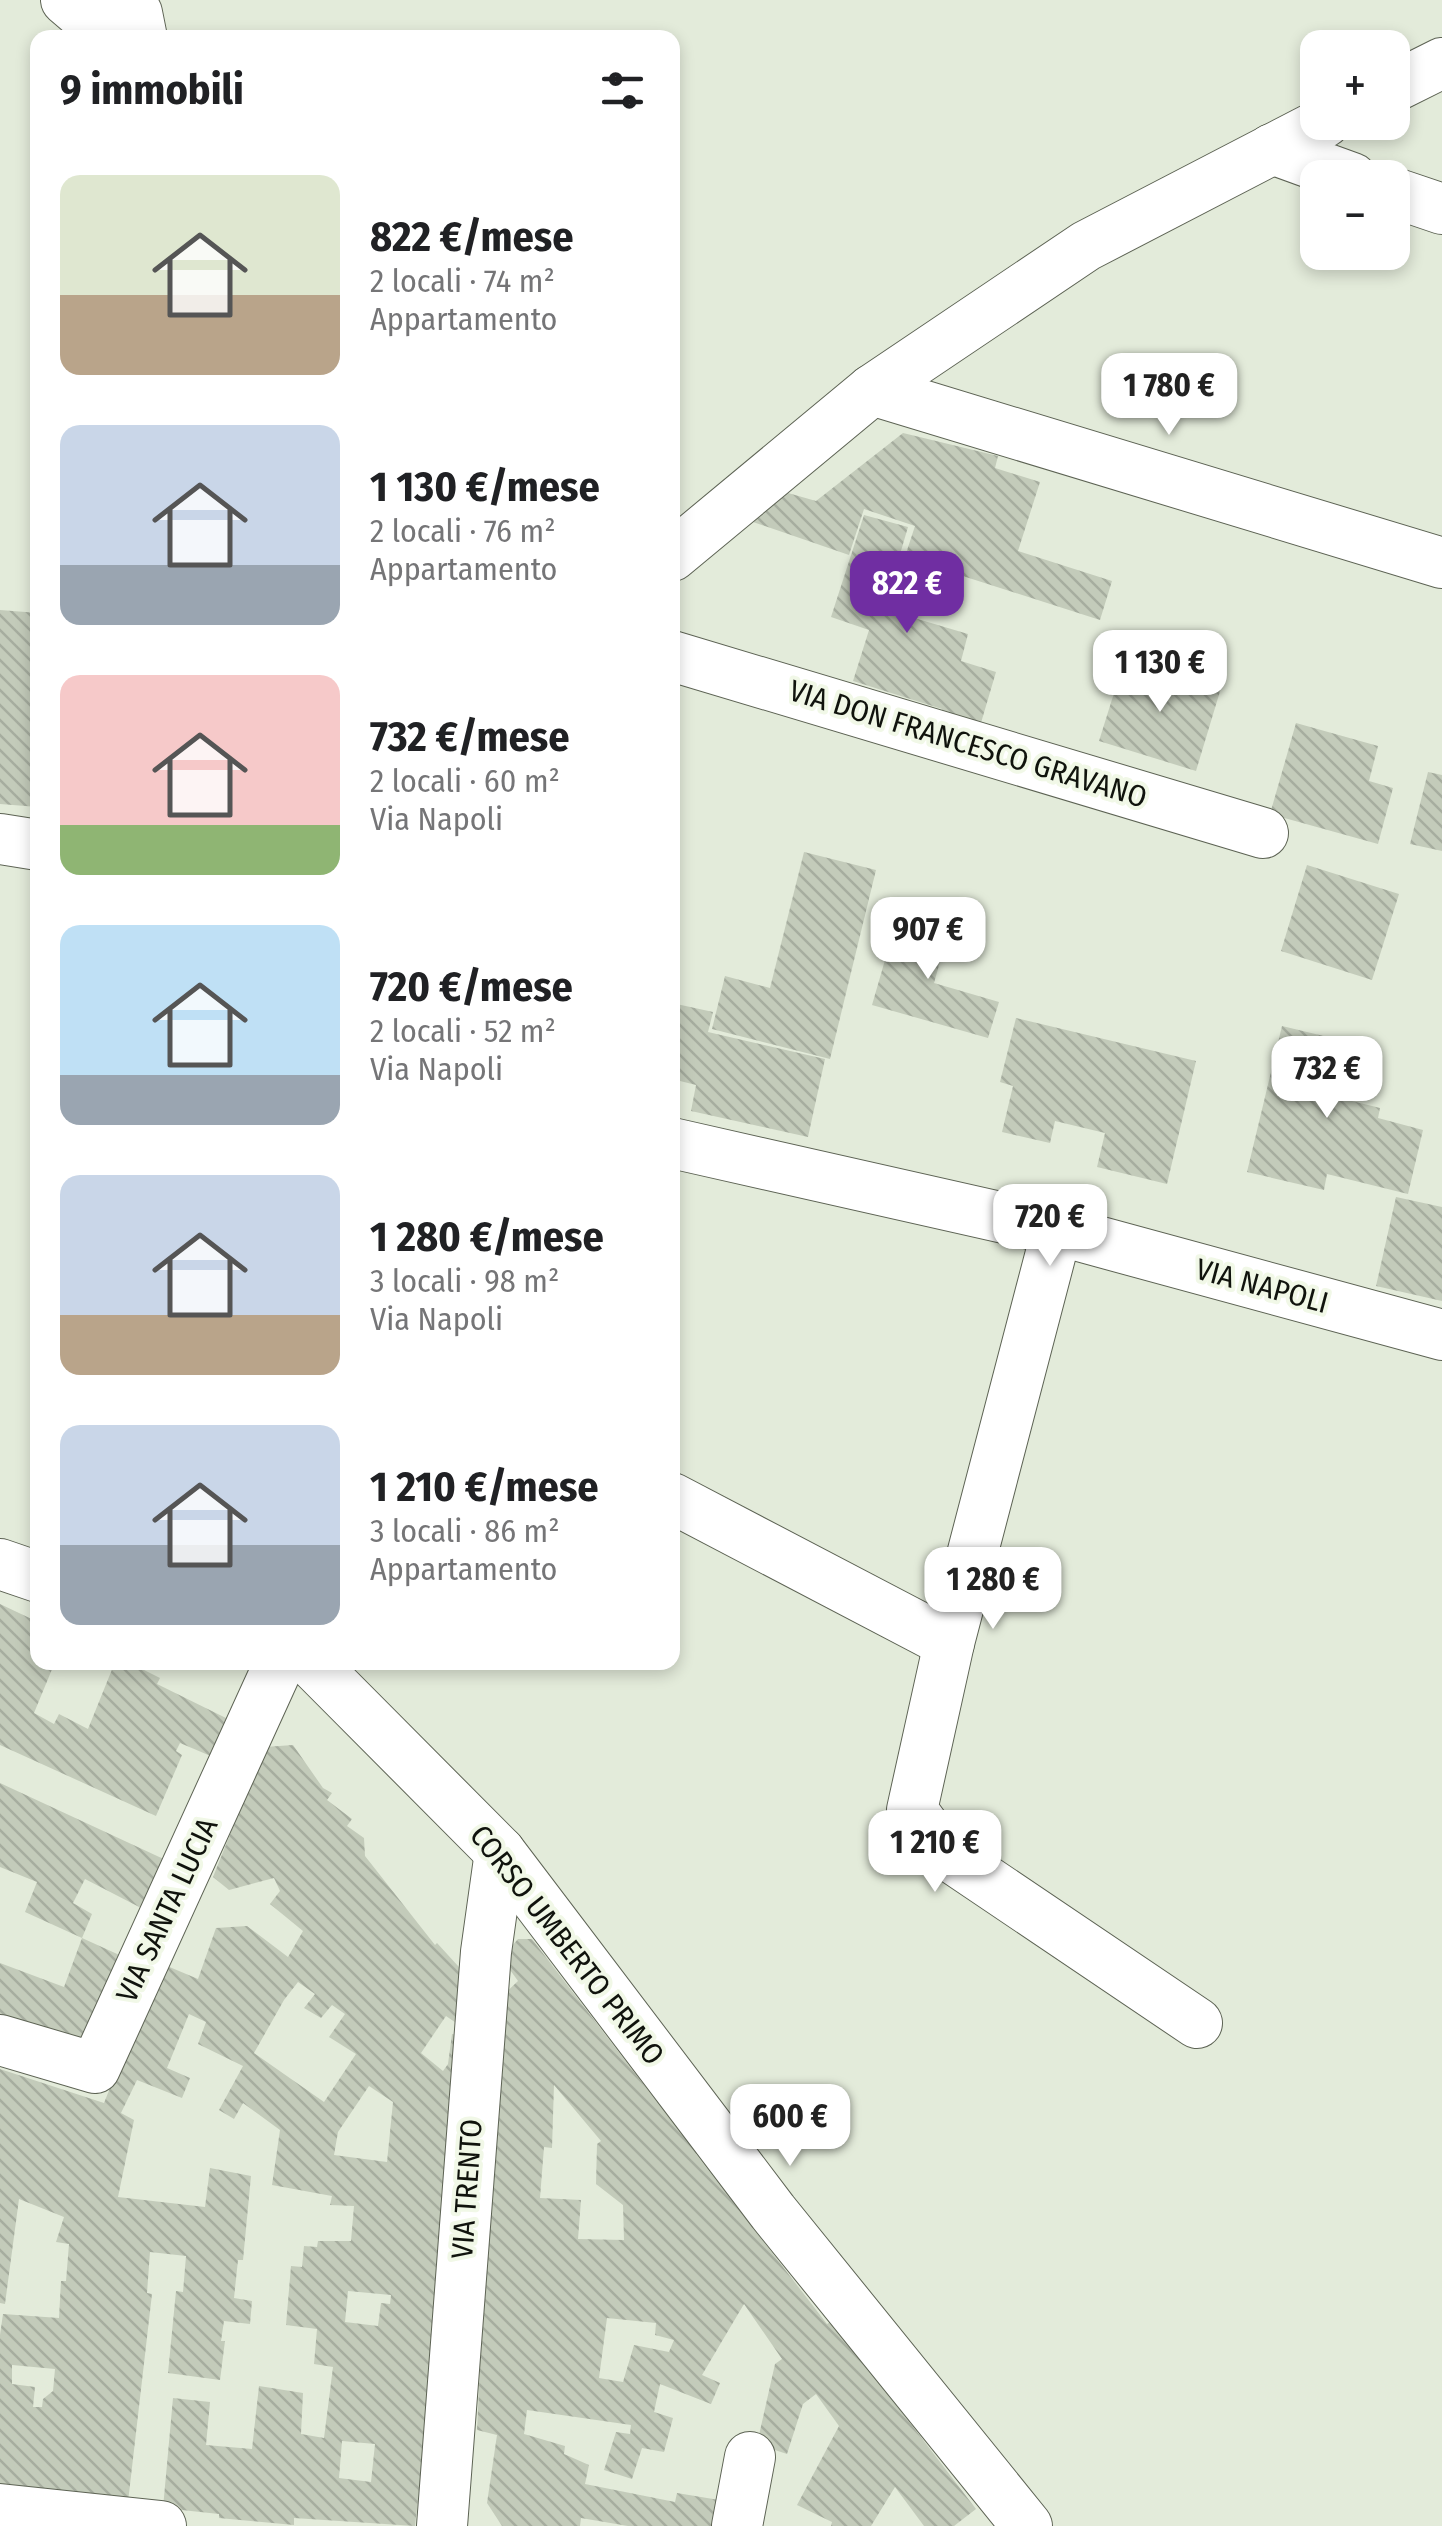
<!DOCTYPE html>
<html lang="it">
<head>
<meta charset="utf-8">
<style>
	body { margin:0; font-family:"Fira Sans Condensed",sans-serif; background:#f6f6f6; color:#202124; height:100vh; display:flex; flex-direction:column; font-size:38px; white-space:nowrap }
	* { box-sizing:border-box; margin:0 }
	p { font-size:32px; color:#757577 }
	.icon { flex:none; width:55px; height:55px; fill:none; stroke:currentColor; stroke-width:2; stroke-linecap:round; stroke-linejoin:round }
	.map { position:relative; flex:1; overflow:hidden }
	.details { position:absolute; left:30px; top:30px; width:650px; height:1640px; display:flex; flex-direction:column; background:#fff; border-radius:20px; box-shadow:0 5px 15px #0003 }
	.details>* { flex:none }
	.controls { position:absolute; left:1300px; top:30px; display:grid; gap:20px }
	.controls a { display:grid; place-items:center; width:110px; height:110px; border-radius:20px; background:#fff; box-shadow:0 5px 15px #0003; font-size:50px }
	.price { position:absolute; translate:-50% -85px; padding:0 22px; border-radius:20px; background:#fff; color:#222; font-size:32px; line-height:65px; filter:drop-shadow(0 2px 5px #0008) }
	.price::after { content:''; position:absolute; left:50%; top:60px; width:30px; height:22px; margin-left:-15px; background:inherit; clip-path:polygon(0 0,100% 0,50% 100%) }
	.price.selected { background:#702ea2; color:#fff }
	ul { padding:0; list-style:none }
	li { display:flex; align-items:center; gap:30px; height:250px; padding:0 30px }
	li span { display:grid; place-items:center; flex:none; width:280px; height:200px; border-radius:20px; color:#555 }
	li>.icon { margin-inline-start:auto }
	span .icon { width:120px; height:120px; fill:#fffc; stroke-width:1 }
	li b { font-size:42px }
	h2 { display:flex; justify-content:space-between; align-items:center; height:120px; padding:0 30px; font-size:42px }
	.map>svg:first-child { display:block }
	.building { fill:url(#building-back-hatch); fill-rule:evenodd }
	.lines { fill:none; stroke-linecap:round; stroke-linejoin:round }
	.minor-casing { stroke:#5d6354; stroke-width:52 }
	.minor { stroke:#fff; stroke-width:50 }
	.labels { text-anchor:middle; stroke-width:8; stroke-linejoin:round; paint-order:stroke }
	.street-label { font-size:30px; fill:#10130d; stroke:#f1f8e7 }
</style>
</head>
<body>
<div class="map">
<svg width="1442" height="2526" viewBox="0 0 1442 2526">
	<defs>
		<pattern id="building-back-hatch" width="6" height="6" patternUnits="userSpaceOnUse" patternTransform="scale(2.5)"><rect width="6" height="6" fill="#c3cbba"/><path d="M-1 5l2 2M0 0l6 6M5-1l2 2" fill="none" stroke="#a6ad9f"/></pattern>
	</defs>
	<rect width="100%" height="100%" fill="#e3ebda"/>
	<g class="building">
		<path d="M903,433L998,456L995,468L1040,482L1018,551L1112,581L1100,620L941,569L927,611L891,599L915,526L864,509L849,555L753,522L781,491L816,501Z"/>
		<path d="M864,515L908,527L884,609L968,634L961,661L996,672L978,733L939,721L942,709L853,681L869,630L831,617Z"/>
		<path d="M0,610L38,613V807L0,804Z"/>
		<path d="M1125,658L1221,688L1196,771L1099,741Z"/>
		<path d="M1296,723L1378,746L1369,781L1393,788L1378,844L1270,814Z"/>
		<path d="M1428,772L1442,775V851L1410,844Z"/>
		<path d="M804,852L876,870L830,1059L712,1029L725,976L770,988Z"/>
		<path d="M1307,865L1399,894L1372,980L1281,951Z"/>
		<path d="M898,915L949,930L934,983L999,1002L988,1038L872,1005Z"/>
		<path d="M672,1003L713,1012L708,1032L825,1059L808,1137L691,1111L696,1085L672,1079Z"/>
		<path d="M1016,1018L1196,1061L1167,1184L1097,1167L1105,1133L1055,1121L1050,1143L1002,1132L1013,1086L1000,1082Z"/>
		<path d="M1282,1026L1361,1045L1348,1100L1380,1108L1378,1118L1423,1130L1408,1194L1327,1174L1324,1190L1247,1172Z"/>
		<path d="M1396,1197L1442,1207V1301L1376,1286Z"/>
		<path d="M0,1604L38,1622V1662H55L34,1713L54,1724L59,1714L88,1729L115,1662H128L160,1678L157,1684L230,1720L213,1757L180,1743L176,1751L182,1755L156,1816L0,1745Z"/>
		<path d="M293,1745L323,1788L332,1793L327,1800L352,1819L347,1826L364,1838L365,1856L435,1945L437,1943L469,1978L465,2029L446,2016L421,2053L443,2071L448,2064L452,2034L465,2036L430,2483L420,2482L415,2526L294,2518V2525L219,2518V2514L163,2508L173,2398L210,2402L206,2445L252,2449L259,2386L303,2393L301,2434L324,2438L333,2367L314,2364L317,2329L286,2325L291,2266L302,2267L304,2246L317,2247L318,2241H351L354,2206L330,2205L332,2196L272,2185L280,2130L243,2103L234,2119L219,2110L243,2066L198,2044L206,2022L189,2014L167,2068L190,2078L182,2098L137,2080L121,2113L134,2120L118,2197L205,2207L210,2168L251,2176L243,2260H238L234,2298L252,2301L250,2324L224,2321L221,2341H225L220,2380L168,2373L176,2291L183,2292L186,2256L150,2252L147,2293L152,2294L128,2502L0,2490V2335L3,2314L59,2318L61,2281H66L69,2244L56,2242L64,2217L19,2199L5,2304L0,2303V2069L104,2103L160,1963L198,1979L216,1928L247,1926L288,1957L303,1931L270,1904L280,1891L274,1878L229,1890L213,1877L265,1747ZM298,1982L315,1994L304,2008L321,2018L332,2005L345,2014L329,2037L356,2054L324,2102L254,2053L284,2000ZM369,2086L393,2102L387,2162L334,2155L338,2132ZM348,2291L391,2295L390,2304L381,2303L378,2326L345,2322ZM12,2365L55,2369L53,2391L43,2399L42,2407H33L35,2387L12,2384ZM342,2441L375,2444L371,2482L339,2478Z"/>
		<path d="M0,1783L170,1862L145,1910L85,1879L73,1903L92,1914L82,1938L126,1958L88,2059L0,2037V1963L64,1987L82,1938L25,1912L37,1882L0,1867Z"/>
		<path d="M518,1939H532L657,2102L666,2096L705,2147L696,2154L827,2324L832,2321L976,2509L954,2526H924L895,2487L871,2526H831L832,2522L797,2505L839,2426L816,2394L803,2404L787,2454L757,2444L775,2364L782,2359L744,2304L702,2375L720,2383L711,2404L660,2384L654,2412L673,2418L664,2452L642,2448L632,2479L604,2470L616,2432L630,2434L631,2425L527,2410L524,2434L565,2446L564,2454L589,2465L585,2484L675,2502L677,2493L731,2502L727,2526H628L581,2518L580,2526H502L487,2503L497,2435L477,2430L480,2365H477L493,2005L518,1981L508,1967L511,1947ZM554,2085L601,2141L597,2144L596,2184L623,2205L624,2240L578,2239L581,2200L540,2198L544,2147L552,2148ZM607,2318L656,2323L655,2335L674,2340L669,2352L634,2345L623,2382L599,2378Z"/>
	</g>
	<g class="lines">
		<g class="minor-casing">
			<g id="minor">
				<path d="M66,0L80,12L137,13L142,38"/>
				<path d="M1392,88L1442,63"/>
				<path d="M1272,149L1352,178"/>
				<path d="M1392,192L1442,209"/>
				<path d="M872,390L1442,563"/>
				<path d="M672,556L872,390L1086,246L1325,122"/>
				<path d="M672,656L1263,833"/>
				<path d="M0,839L38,845"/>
				<path d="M672,1143L1057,1230L1442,1335"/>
				<path d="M672,1498L949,1643L1057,1230"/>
				<path d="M0,1564L38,1577"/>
				<path d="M949,1643L912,1810L942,1851L1197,2023"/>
				<path d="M311,1662L500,1852L773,2212L1027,2526"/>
				<path d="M0,2040L95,2068L280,1662"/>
				<path d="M0,2509L161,2526"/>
				<path d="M442,2526L486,1952L500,1852"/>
				<path d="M737,2526L750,2457"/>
			</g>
		</g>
		<use href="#minor" class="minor"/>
	</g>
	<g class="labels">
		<g class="street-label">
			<text transform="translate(968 744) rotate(17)" y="10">VIA DON FRANCESCO GRAVANO</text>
			<text transform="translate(1262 1286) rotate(15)" y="10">VIA NAPOLI</text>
			<text transform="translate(167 1910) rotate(-65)" y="10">VIA SANTA LUCIA</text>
			<text transform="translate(567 1945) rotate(52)" y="10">CORSO UMBERTO PRIMO</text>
			<text transform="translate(467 2189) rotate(-86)" y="10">VIA TRENTO</text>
		</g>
	</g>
</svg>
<div class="controls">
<a>+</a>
<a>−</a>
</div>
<b class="price" style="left:1169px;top:438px">1 780 €</b>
<b class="price selected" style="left:907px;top:636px">822 €</b>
<b class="price" style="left:1160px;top:715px">1 130 €</b>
<b class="price" style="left:928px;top:982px">907 €</b>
<b class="price" style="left:1327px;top:1121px">732 €</b>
<b class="price" style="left:1050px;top:1269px">720 €</b>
<b class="price" style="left:993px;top:1632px">1 280 €</b>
<b class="price" style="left:935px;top:1895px">1 210 €</b>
<b class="price" style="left:790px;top:2169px">600 €</b>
<section class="details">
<h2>9 immobili<svg class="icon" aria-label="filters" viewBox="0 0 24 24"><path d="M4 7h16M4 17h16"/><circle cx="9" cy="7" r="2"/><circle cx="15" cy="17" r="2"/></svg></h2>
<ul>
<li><span style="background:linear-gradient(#dfe7d0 60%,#b9a48a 0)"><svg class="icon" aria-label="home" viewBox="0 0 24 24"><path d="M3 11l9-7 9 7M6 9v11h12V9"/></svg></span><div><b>822 €/mese</b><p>2 locali · 74 m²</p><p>Appartamento</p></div></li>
<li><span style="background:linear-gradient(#c9d6e8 70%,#9aa5b1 0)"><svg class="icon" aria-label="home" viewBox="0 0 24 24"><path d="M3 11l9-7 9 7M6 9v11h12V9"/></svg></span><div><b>1 130 €/mese</b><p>2 locali · 76 m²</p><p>Appartamento</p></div></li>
<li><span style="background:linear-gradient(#f6c9c9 75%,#8fb573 0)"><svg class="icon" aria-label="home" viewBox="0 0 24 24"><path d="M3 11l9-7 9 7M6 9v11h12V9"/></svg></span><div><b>732 €/mese</b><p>2 locali · 60 m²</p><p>Via Napoli</p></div></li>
<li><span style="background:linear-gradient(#bfe0f5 75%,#9aa5b1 0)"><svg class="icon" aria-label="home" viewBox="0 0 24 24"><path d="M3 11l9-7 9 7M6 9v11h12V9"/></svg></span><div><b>720 €/mese</b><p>2 locali · 52 m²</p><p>Via Napoli</p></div></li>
<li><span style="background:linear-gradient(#c9d6e8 70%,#b9a48a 0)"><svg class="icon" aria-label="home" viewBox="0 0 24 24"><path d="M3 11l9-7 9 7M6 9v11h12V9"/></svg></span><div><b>1 280 €/mese</b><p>3 locali · 98 m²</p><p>Via Napoli</p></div></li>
<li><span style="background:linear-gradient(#c9d6e8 60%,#9aa5b1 0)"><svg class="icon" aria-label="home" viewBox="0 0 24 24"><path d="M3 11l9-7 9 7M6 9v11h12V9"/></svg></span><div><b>1 210 €/mese</b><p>3 locali · 86 m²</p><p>Appartamento</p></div></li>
</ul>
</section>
</div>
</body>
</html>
